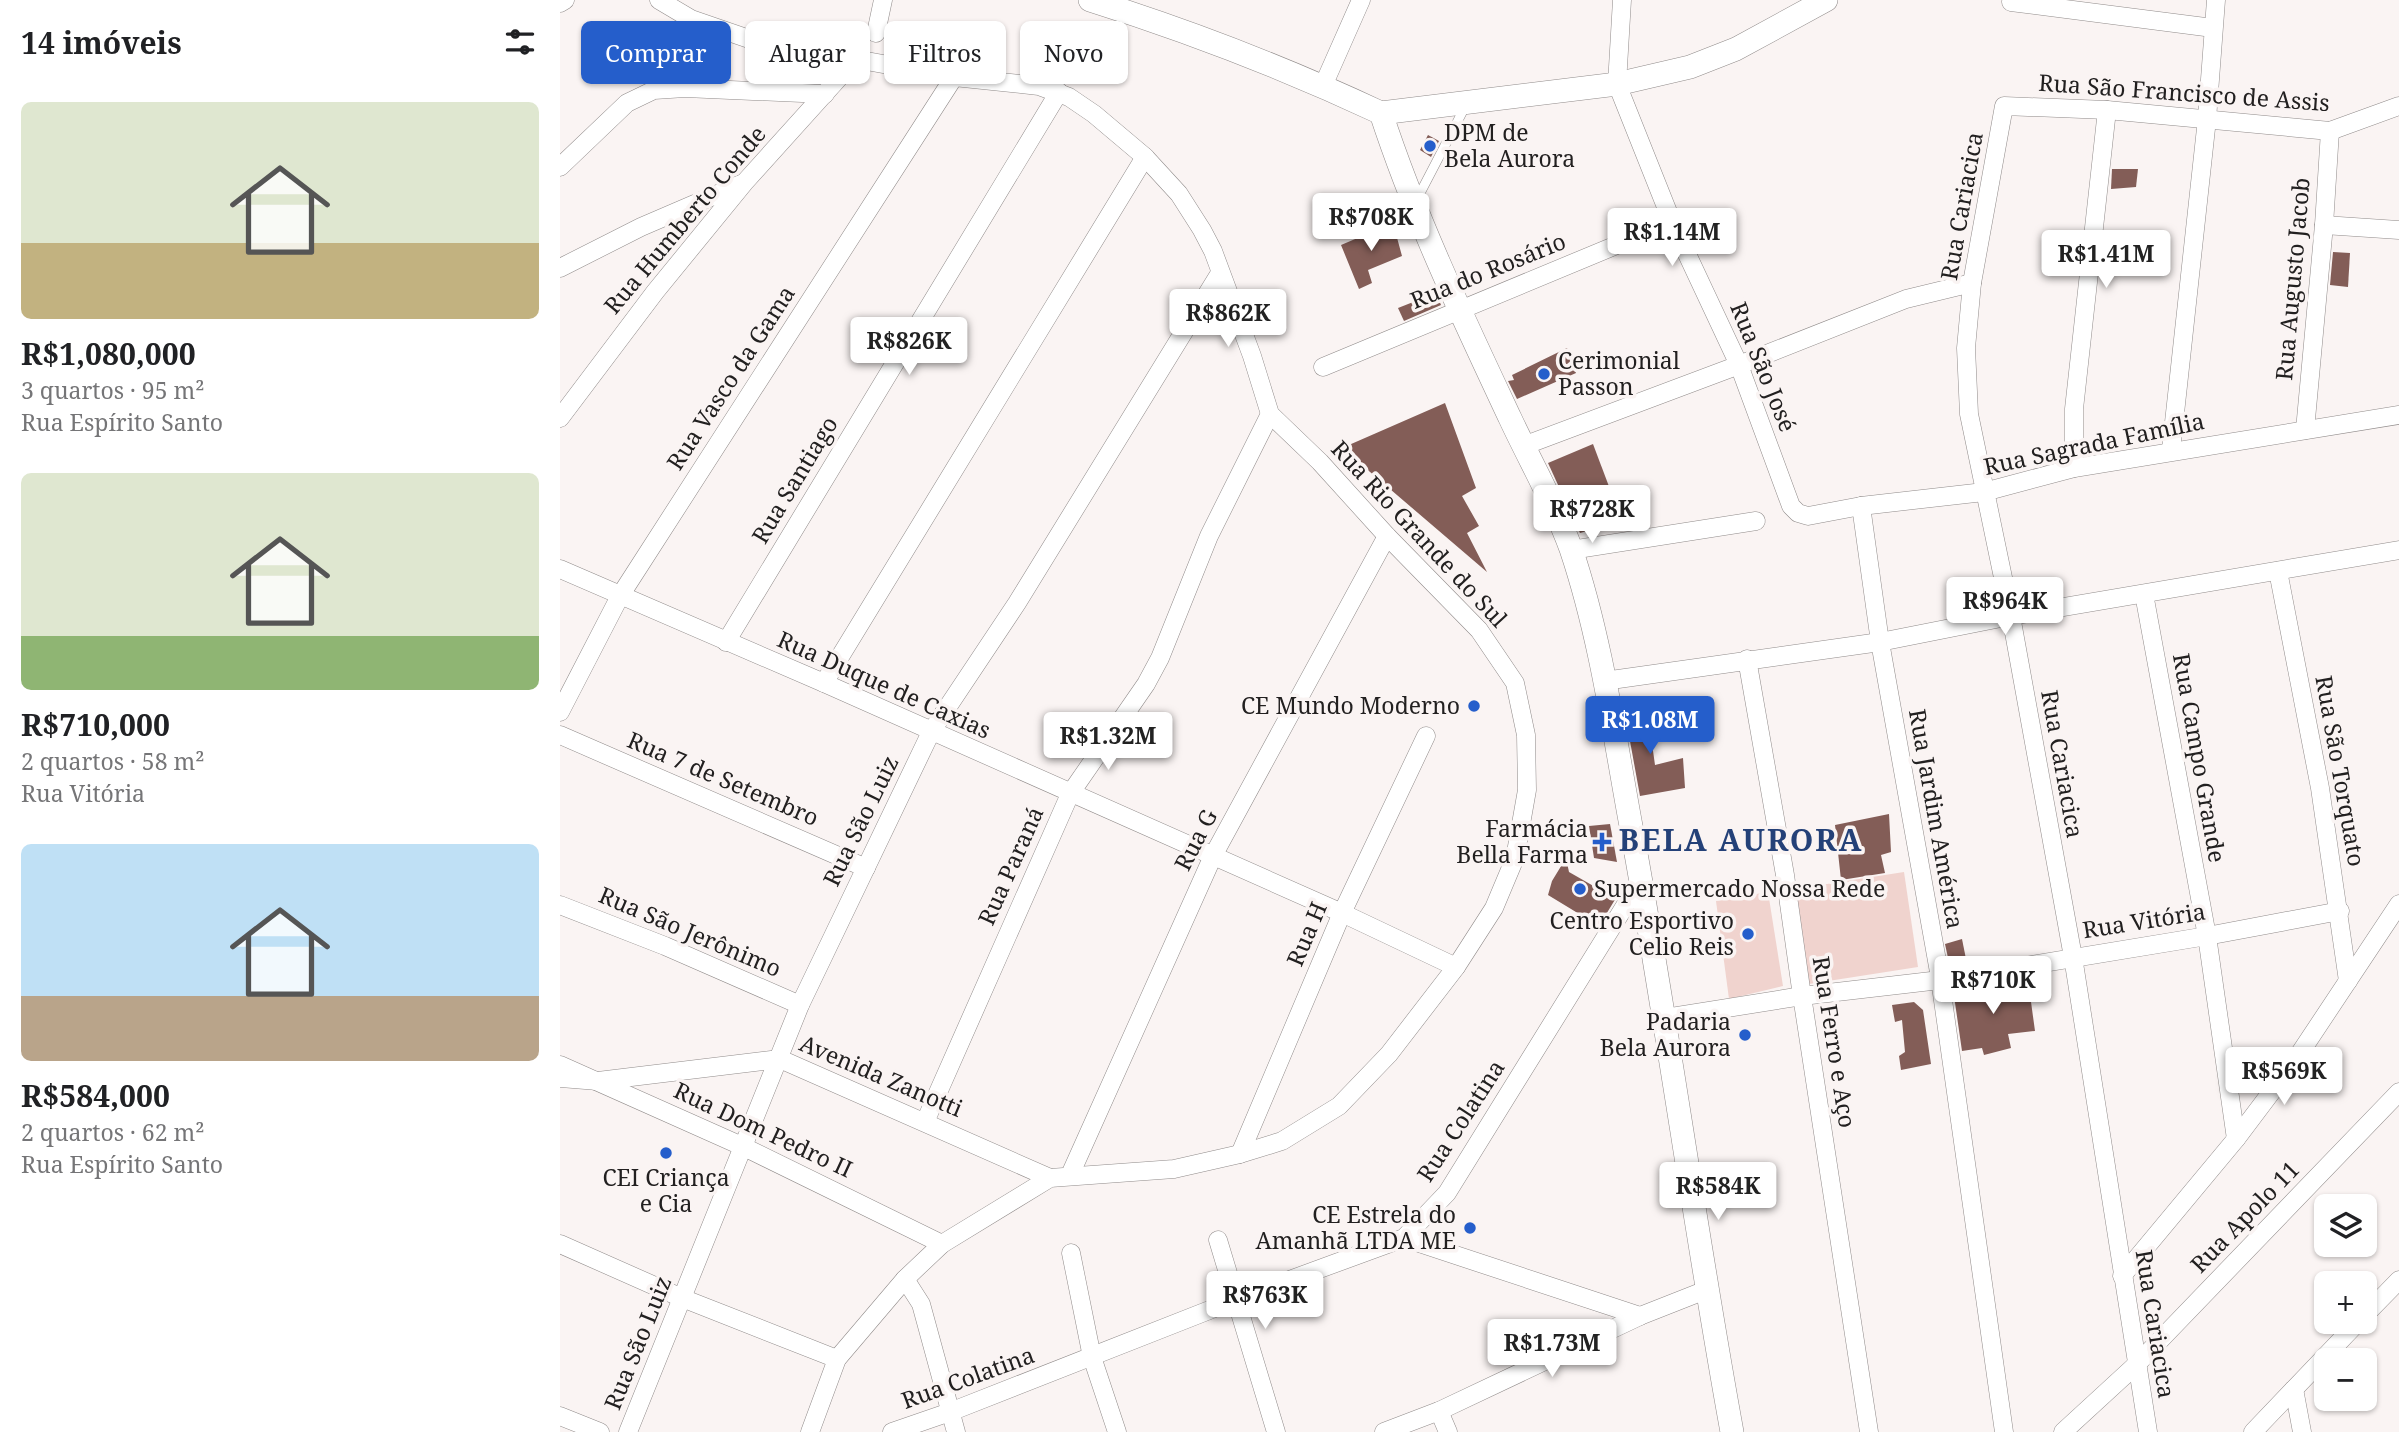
<!DOCTYPE html>
<html lang="pt">
<head>
<meta charset="utf-8">
<style>
	body { margin:0; font-family:"Noto Serif",serif; background:#f2f2f2; color:#202124; height:100vh; display:flex; flex-direction:column; font-size:26px; white-space:nowrap }
	* { box-sizing:border-box; margin:0 }
	p { font-size:23px; color:#757577 }
	.icon { flex:none; width:38px; height:38px; fill:none; stroke:currentColor; stroke-width:2; stroke-linecap:round; stroke-linejoin:round }
	.map { position:relative; flex:1; overflow:hidden }
	.drawer { display:flex; flex-direction:column; background:#fff; width:560px }
	.drawer>* { flex:none }
	.top-card { position:absolute; left:21px; top:21px; width:665px; height:63px; display:flex; gap:14px }
	.fabs { position:absolute; left:1754px; top:1194px; display:grid; gap:14px }
	.fabs a { display:grid; place-items:center; width:63px; height:63px; border-radius:10px; background:#fff; box-shadow:0 2px 5px #0004; font-size:35px }
	.price { position:absolute; translate:-50% -60px; padding:0 16px; border-radius:7px; background:#fff; color:#222; font-size:23px; line-height:46px; filter:drop-shadow(0 2px 4px #0008) }
	.price::after { content:''; position:absolute; left:50%; top:42px; width:21px; height:16px; margin-left:-10px; background:inherit; clip-path:polygon(0 0,100% 0,50% 100%) }
	.price.on { background:#255ecb; color:#fff }
	ul { padding:0; list-style:none }
	li { display:grid; align-content:center; gap:14px; height:371px; padding:0 21px }
	li span { display:grid; place-items:center; height:217px; border-radius:10px; color:#555 }
	li>.icon { margin-inline-start:auto }
	span .icon { width:126px; height:126px; fill:#fffc; stroke-width:1 }
	li b { font-size:30px }
	h2 { display:flex; justify-content:space-between; align-items:center; height:84px; padding:0 21px; font-size:30px }
	.chip { padding:0 24px; border-radius:10px; background:#fff; box-shadow:0 2px 5px #0004; font-size:24px; line-height:63px }
	.chip.on { background:#255ecb; color:#fff }
	main { display:flex; flex:1; min-height:0 }
	.map>svg:first-child { display:block }
	.green { fill:#f0d3ce }
	.building { fill:#835d57 }
	.lines { fill:none; stroke-linecap:round; stroke-linejoin:round }
	.service-casing { stroke:#908b8a; stroke-width:10 }
	.minor-casing { stroke:#908b8a; stroke-width:19 }
	.tertiary-casing { stroke:#908b8a; stroke-width:24 }
	.service { stroke:#fff; stroke-width:9 }
	.minor { stroke:#fff; stroke-width:18 }
	.tertiary { stroke:#fff; stroke-width:23 }
	.poi-dot { fill:#255ecb; stroke:#faf4f3; stroke-width:2.5 }
	.labels { text-anchor:middle; stroke-width:7; stroke-linejoin:round; paint-order:stroke }
	.street-label { font-size:23px; fill:#222020; stroke:#faf4f3 }
	.poi-label { font-size:23px; fill:#222020; stroke:#faf4f3; text-anchor:end }
	.district-label { font-size:30px; font-weight:bold; letter-spacing:2px; fill:#244178; stroke:#faf4f3 }
</style>
</head>
<body>
<main>
<section class="drawer">
<h2>14 imóveis<svg class="icon" aria-label="filters" viewBox="0 0 24 24"><path d="M4 7h16M4 17h16"/><circle cx="9" cy="7" r="2"/><circle cx="15" cy="17" r="2"/></svg></h2>
<ul>
<li><span style="background:linear-gradient(#dfe7d0 65%,#c2b280 0)"><svg class="icon" aria-label="home" viewBox="0 0 24 24"><path d="M3 11l9-7 9 7M6 9v11h12V9"/></svg></span><div><b>R$1,080,000</b><p>3 quartos · 95 m²</p><p>Rua Espírito Santo</p></div></li>
<li><span style="background:linear-gradient(#dfe7d0 75%,#8fb573 0)"><svg class="icon" aria-label="home" viewBox="0 0 24 24"><path d="M3 11l9-7 9 7M6 9v11h12V9"/></svg></span><div><b>R$710,000</b><p>2 quartos · 58 m²</p><p>Rua Vitória</p></div></li>
<li><span style="background:linear-gradient(#bfe0f5 70%,#b9a48a 0)"><svg class="icon" aria-label="home" viewBox="0 0 24 24"><path d="M3 11l9-7 9 7M6 9v11h12V9"/></svg></span><div><b>R$584,000</b><p>2 quartos · 62 m²</p><p>Rua Espírito Santo</p></div></li>
</ul>
</section>
<div class="map">
<svg width="1839" height="1432" viewBox="0 0 1839 1432">
	<rect width="100%" height="100%" fill="#faf4f3"/>
	<g class="green">
		<path d="M1344,872L1358,967L1249,984L1235,889Z"/>
		<path d="M1208,892L1223,986L1169,999L1156,901Z"/>
	</g>
	<g class="building">
		<path d="M868,135L879,141L871,157L860,150Z"/>
		<path d="M1552,169H1578L1576,187L1551,189Z"/>
		<path d="M833,223L842,256L808,270L812,283L799,289L781,245Z"/>
		<path d="M1773,252L1790,253L1788,287L1770,285Z"/>
		<path d="M876,293L881,305L844,321L838,308Z"/>
		<path d="M1007,348L1016,373L957,399L948,381L954,380L952,375Z"/>
		<path d="M885,403L916,488L902,496L919,526L907,533L927,572L782,448Z"/>
		<path d="M1033,444L1062,521L1020,533L988,463Z"/>
		<path d="M1086,701L1095,765L1123,758L1125,788L1080,796L1064,708Z"/>
		<path d="M1329,814L1331,852L1321,855L1325,873L1281,880L1275,825Z"/>
		<path d="M1050,824L1057,862L1034,858L1029,826Z"/>
		<path d="M1006,858L1009,872L1037,888L1036,881L1059,893L1039,926L988,895L992,881Z"/>
		<path d="M1402,939L1407,964L1390,967L1385,944Z"/>
		<path d="M1468,980L1475,1031L1448,1034L1451,1048L1424,1055L1422,1048L1402,1051L1393,989L1412,986L1413,990Z"/>
		<path d="M1354,1002L1363,1010L1371,1064L1341,1070L1339,1056L1345,1052L1342,1020L1335,1022L1332,1005Z"/>
	</g>
	<g class="lines">
		<g class="service-casing">
			<path id="service" d="M856,201L906,105"/>
		</g>
		<g class="minor-casing">
			<g id="minor">
				<path d="M99,0L131,19L192,40L394,77L479,86L509,97L534,114L585,157L619,194L642,230L653,251L692,356L710,414L760,462L827,536L919,630L955,683L966,735L967,790L955,858L934,908L896,967L829,1054L779,1106L722,1141L680,1154L614,1169L490,1178L382,1244L345,1279L277,1359L250,1432"/>
				<path d="M1062,0L1057,84L1112,222L1179,365L1231,506L1238,513L1248,516L1301,506L1424,492L1514,468L1839,415"/>
				<path d="M1451,2L1653,28"/>
				<path d="M0,3L5,0"/>
				<path d="M316,33L323,0"/>
				<path d="M763,86L801,0"/>
				<path d="M0,167L67,103L94,90L125,88L265,94"/>
				<path d="M1764,225L1839,230"/>
				<path d="M0,268L81,227L181,184"/>
				<path d="M763,367L1112,222"/>
				<path d="M0,418L95,292L184,183L295,60"/>
				<path d="M1745,430L1764,225L1770,131"/>
				<path d="M963,446L1179,365L1346,299L1412,283"/>
				<path d="M1611,450L1647,119L1656,0"/>
				<path d="M1514,468V409L1547,110"/>
				<path d="M1301,506L1320,642L1379,972L1444,1432"/>
				<path d="M1011,550L1196,521"/>
				<path d="M0,569L264,683L782,913L896,967"/>
				<path d="M1718,571L1760,788L1788,981"/>
				<path d="M1584,594L1647,936L1676,1139"/>
				<path d="M166,642L499,92"/>
				<path d="M1187,659L1225,875L1242,996L1309,1432"/>
				<path d="M1044,681L1320,642L1451,616L1839,550"/>
				<path d="M264,683L585,157"/>
				<path d="M0,712L60,596L394,77"/>
				<path d="M0,735L306,868"/>
				<path d="M0,905L105,946L240,1005"/>
				<path d="M1105,1018L1242,996L1380,980L1647,936L1780,911"/>
				<path d="M0,1065L184,1147L382,1244"/>
				<path d="M0,1078L38,1081L220,1059L490,1178"/>
				<path d="M365,1122L510,794L586,684L600,658L649,536L710,414"/>
				<path d="M680,1154L782,913L866,736"/>
				<path d="M510,1175L653,856L827,536"/>
				<path d="M844,1238L1080,1316"/>
				<path d="M658,1240L716,1432"/>
				<path d="M0,1244L122,1298L277,1359"/>
				<path d="M511,1253L532,1357L557,1432"/>
				<path d="M1562,1276L1676,1139L1734,1062L1839,904"/>
				<path d="M345,1279L361,1304L396,1432"/>
				<path d="M1804,1316L1839,1280"/>
				<path d="M1734,1389L1742,1432"/>
				<path d="M879,1411L888,1432"/>
				<path d="M0,1416L40,1432"/>
				<path d="M68,1432L240,1005L371,732L457,603L660,273"/>
				<path d="M332,1432L390,1412L675,1300L844,1238L887,1193L1081,880"/>
				<path d="M824,1432L879,1411L1080,1316L1146,1290"/>
				<path d="M1503,1432L1577,1364L1839,1092"/>
				<path d="M1588,1432L1513,957L1451,616L1409,414L1406,348L1412,283L1444,106L1547,110L1770,131L1839,106"/>
				<path d="M1693,1432L1799,1321"/>
			</g>
		</g>
		<g class="tertiary-casing">
			<g id="tertiary">
				<path d="M530,0C629,31 727,69 821,113"/>
				<path d="M821,113C855,217 903,318 950,418C970,461 995,504 1011,549C1041,638 1054,734 1071,826C1108,1027 1135,1230 1172,1432"/>
				<path d="M821,113L1057,84L1130,67L1176,49L1266,0"/>
			</g>
		</g>
		<use href="#service" class="service"/>
		<use href="#minor" class="minor"/>
		<use href="#tertiary" class="tertiary"/>
	</g>
	<g class="poi-dot">
		<circle cx="870" cy="146" r="7"/>
		<circle cx="984" cy="374" r="7"/>
		<circle cx="914" cy="706" r="7"/>
		<path d="M1038.5 831.5h7v7h7v7h-7v7h-7v-7h-7v-7h7z"/>
		<circle cx="1020" cy="889" r="7"/>
		<circle cx="1188" cy="934" r="7"/>
		<circle cx="1185" cy="1035" r="7"/>
		<circle cx="106" cy="1153" r="7"/>
		<circle cx="910" cy="1228" r="7"/>
	</g>
	<g class="labels">
		<g class="street-label">
			<text transform="translate(1624 93) rotate(4)" y="8">Rua São Francisco de Assis</text>
			<text transform="translate(1402 206) rotate(-80)" y="8">Rua Cariacica</text>
			<text transform="translate(125 220) rotate(-50)" y="8">Rua Humberto Conde</text>
			<text transform="translate(928 271) rotate(-22)" y="8">Rua do Rosário</text>
			<text transform="translate(1733 279) rotate(-85)" y="8">Rua Augusto Jacob</text>
			<text transform="translate(1203 367) rotate(68)" y="8">Rua São José</text>
			<text transform="translate(171 378) rotate(-57)" y="8">Rua Vasco da Gama</text>
			<text transform="translate(1534 444) rotate(-12)" y="8">Rua Sagrada Família</text>
			<text transform="translate(235 480) rotate(-59)" y="8">Rua Santiago</text>
			<text transform="translate(859 534) rotate(47)" y="8">Rua Rio Grande do Sul</text>
			<text transform="translate(324 685) rotate(24)" y="8">Rua Duque de Caxias</text>
			<text transform="translate(1639 758) rotate(80)" y="8">Rua Campo Grande</text>
			<text transform="translate(1502 764) rotate(80)" y="8">Rua Cariacica</text>
			<text transform="translate(1780 771) rotate(80)" y="8">Rua São Torquato</text>
			<text transform="translate(163 779) rotate(23)" y="8">Rua 7 de Setembro</text>
			<text transform="translate(1376 819) rotate(80)" y="8">Rua Jardim América</text>
			<text transform="translate(301 821) rotate(-64)" y="8">Rua São Luiz</text>
			<text transform="translate(636 840) rotate(-63)" y="8">Rua G</text>
			<text transform="translate(451 866) rotate(-66)" y="8">Rua Paraná</text>
			<text transform="translate(1584 921) rotate(-9)" y="8">Rua Vitória</text>
			<text transform="translate(130 932) rotate(23)" y="8">Rua São Jerônimo</text>
			<text transform="translate(747 934) rotate(-67)" y="8">Rua H</text>
			<text transform="translate(1274 1042) rotate(81)" y="8">Rua Ferro e Aço</text>
			<text transform="translate(321 1076) rotate(23)" y="8">Avenida Zanotti</text>
			<text transform="translate(901 1121) rotate(-57)" y="8">Rua Colatina</text>
			<text transform="translate(203 1130) rotate(25)" y="8">Rua Dom Pedro II</text>
			<text transform="translate(1685 1217) rotate(-46)" y="8">Rua Apolo 11</text>
			<text transform="translate(1595 1324) rotate(81)" y="8">Rua Cariacica</text>
			<text transform="translate(78 1343) rotate(-68)" y="8">Rua São Luiz</text>
			<text transform="translate(408 1378) rotate(-20)" y="8">Rua Colatina</text>
		</g>
		<g class="poi-label">
			<text x="884" y="141" text-anchor="start">DPM de<tspan x="884" dy="26">Bela Aurora</tspan></text>
			<text x="998" y="369" text-anchor="start">Cerimonial<tspan x="998" dy="26">Passon</tspan></text>
			<text x="900" y="714">CE Mundo Moderno</text>
			<text x="1028" y="837">Farmácia<tspan x="1028" dy="26">Bella Farma</tspan></text>
			<text x="1034" y="897" text-anchor="start">Supermercado Nossa Rede</text>
			<text x="1174" y="929">Centro Esportivo<tspan x="1174" dy="26">Celio Reis</tspan></text>
			<text x="1171" y="1030">Padaria<tspan x="1171" dy="26">Bela Aurora</tspan></text>
			<text x="106" y="1186" text-anchor="middle">CEI Criança<tspan x="106" dy="26">e Cia</tspan></text>
			<text x="896" y="1223">CE Estrela do<tspan x="896" dy="26">Amanhã LTDA ME</tspan></text>
		</g>
		<g class="district-label">
			<text x="1181" y="851">BELA AURORA</text>
		</g>
	</g>
</svg>
<div class="fabs">
<a><svg class="icon" aria-label="layers" viewBox="0 0 24 24"><path d="M12 4l9 5-9 5-9-5zM3 14l9 5 9-5"/></svg></a>
<a>+</a>
<a>−</a>
</div>
<b class="price" style="left:811px;top:253px">R$708K</b>
<b class="price" style="left:1112px;top:268px">R$1.14M</b>
<b class="price" style="left:1546px;top:290px">R$1.41M</b>
<b class="price" style="left:668px;top:349px">R$862K</b>
<b class="price" style="left:349px;top:377px">R$826K</b>
<b class="price" style="left:1032px;top:545px">R$728K</b>
<b class="price" style="left:1445px;top:637px">R$964K</b>
<b class="price on" style="left:1090px;top:756px">R$1.08M</b>
<b class="price" style="left:548px;top:772px">R$1.32M</b>
<b class="price" style="left:1433px;top:1016px">R$710K</b>
<b class="price" style="left:1724px;top:1107px">R$569K</b>
<b class="price" style="left:1158px;top:1222px">R$584K</b>
<b class="price" style="left:705px;top:1331px">R$763K</b>
<b class="price" style="left:992px;top:1379px">R$1.73M</b>
<div class="top-card">
<a class="chip on">Comprar</a>
<a class="chip">Alugar</a>
<a class="chip">Filtros</a>
<a class="chip">Novo</a>
</div>
</div>
</main>
</body>
</html>
